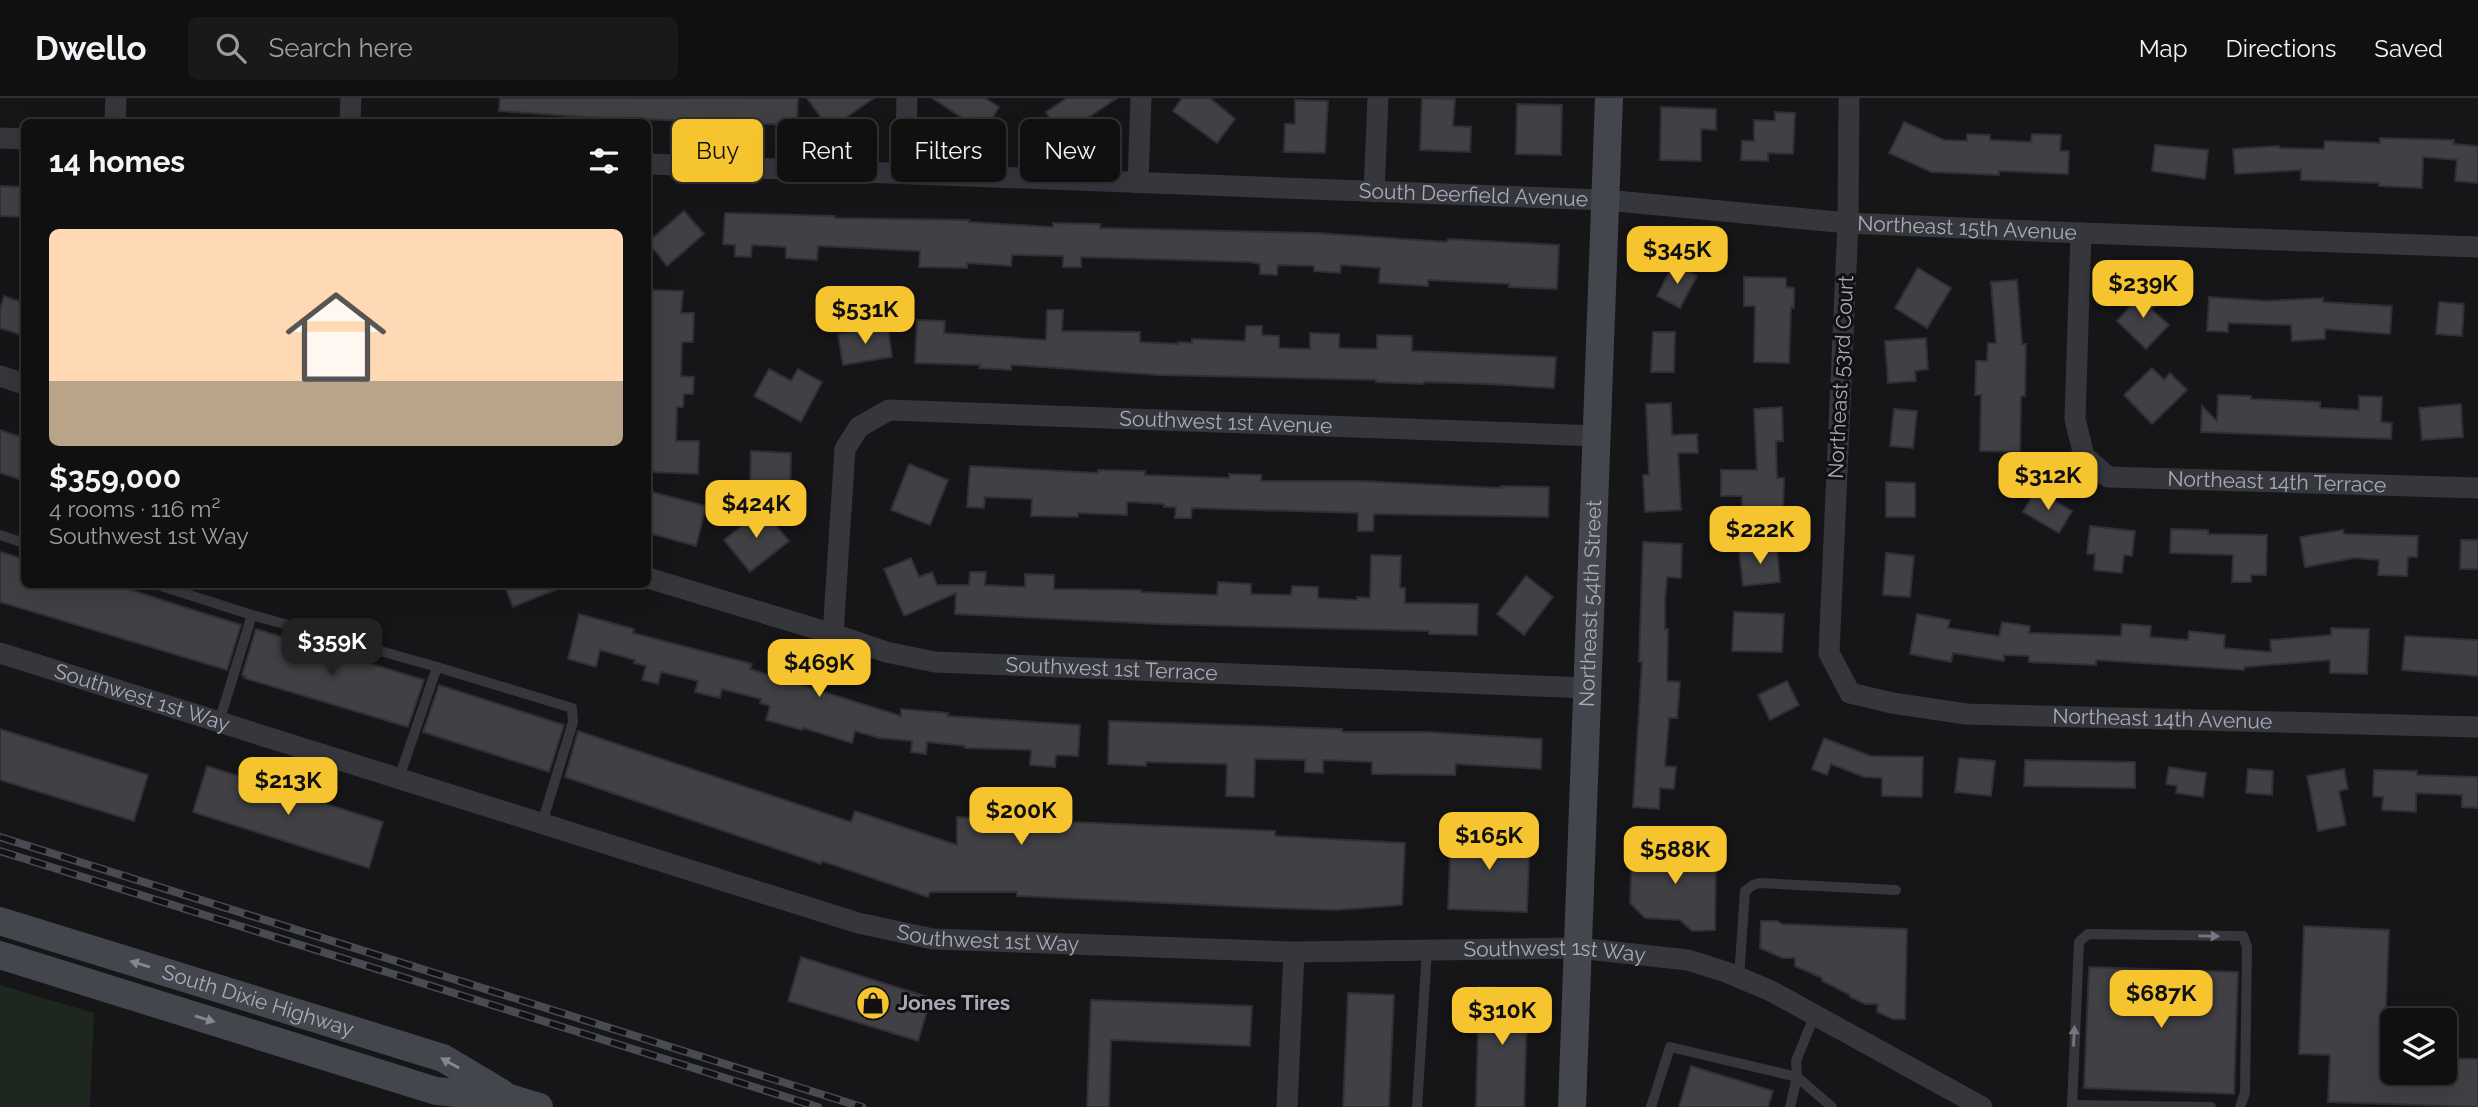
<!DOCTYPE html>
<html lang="en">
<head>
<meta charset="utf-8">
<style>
	body { margin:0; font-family:Raleway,sans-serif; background:#19191a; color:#f1f3f6; height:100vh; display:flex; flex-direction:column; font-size:26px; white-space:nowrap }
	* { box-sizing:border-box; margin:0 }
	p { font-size:23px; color:#9c9d9f }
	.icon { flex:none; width:38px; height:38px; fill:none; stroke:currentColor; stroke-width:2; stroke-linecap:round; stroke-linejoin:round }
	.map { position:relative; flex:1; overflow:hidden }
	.details { position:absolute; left:21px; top:21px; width:630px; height:469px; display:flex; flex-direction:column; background:#101011; border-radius:10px; box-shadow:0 7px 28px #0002,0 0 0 2px #303031 }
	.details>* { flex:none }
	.hud { position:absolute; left:672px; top:21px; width:665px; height:63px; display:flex; gap:14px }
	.fabs { position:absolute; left:2380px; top:910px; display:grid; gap:14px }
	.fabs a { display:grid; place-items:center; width:77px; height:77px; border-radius:10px; background:#101011; box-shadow:0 7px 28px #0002,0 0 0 2px #303031; font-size:35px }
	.price { position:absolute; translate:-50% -60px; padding:0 16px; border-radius:14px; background:#f6c42f; color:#111; font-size:23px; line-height:46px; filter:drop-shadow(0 2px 4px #0008) }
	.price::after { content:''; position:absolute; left:50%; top:42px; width:21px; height:16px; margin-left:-10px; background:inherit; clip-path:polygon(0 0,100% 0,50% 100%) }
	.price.selected { background:#222; color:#fff }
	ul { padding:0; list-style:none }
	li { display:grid; align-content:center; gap:14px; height:371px; padding:0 28px }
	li+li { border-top:2px solid #303031 }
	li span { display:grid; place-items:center; height:217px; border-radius:10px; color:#555 }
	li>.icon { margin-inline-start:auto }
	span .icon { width:126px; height:126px; fill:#fffc; stroke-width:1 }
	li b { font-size:30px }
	h2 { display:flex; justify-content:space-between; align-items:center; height:84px; padding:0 28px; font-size:30px }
	.chip { padding:0 24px; border-radius:10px; background:#101011; box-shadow:0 7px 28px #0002,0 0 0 2px #303031; font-size:24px; line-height:63px }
	.chip.selected { background:#f6c42f; color:#111 }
	header { display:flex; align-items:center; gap:42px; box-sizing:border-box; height:98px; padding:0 35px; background:#101011; border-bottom:2px solid #303031 }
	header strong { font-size:33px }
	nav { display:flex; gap:38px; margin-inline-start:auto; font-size:24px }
	.search { width:490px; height:63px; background:#19191a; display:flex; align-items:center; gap:18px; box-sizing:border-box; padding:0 24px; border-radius:10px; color:#9c9d9f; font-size:26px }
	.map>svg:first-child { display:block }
	.green { fill:#1d261f }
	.building { fill:#404045; stroke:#302f34; stroke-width:2 }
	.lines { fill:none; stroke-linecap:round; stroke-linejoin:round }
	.lane { stroke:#36373d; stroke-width:10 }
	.street { stroke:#36373d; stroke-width:21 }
	.secondary { stroke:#44464d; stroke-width:28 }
	.rail-casing { stroke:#494b52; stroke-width:8 }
	.rail { stroke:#111012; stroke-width:5; stroke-dasharray:16; stroke-linecap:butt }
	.oneway { fill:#747781 }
	.oneway2 { fill:#848893 }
	.labels { text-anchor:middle; stroke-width:6; stroke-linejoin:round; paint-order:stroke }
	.street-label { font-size:21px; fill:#a7abb8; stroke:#111012 }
	.poi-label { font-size:21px; font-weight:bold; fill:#a7abb8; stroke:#111012; text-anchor:start }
</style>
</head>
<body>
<header>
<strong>Dwello</strong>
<div class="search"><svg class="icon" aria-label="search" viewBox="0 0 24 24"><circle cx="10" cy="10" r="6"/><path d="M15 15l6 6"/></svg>Search here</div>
<nav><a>Map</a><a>Directions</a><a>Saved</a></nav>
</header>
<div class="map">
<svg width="2478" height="1009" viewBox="0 0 2478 1009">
	<rect width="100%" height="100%" fill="#161517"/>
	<path class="green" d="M0,887L94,915L90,1009H0Z"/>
	<g class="building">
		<path d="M500,0H798L797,27L584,19L499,13Z"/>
		<path d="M807,0H874L829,31Z"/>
		<path d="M932,0H985L999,9L984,34Z"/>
		<path d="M1067,0H1117L1061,38L1046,14Z"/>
		<path d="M1182,0H1210L1235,21L1217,45L1173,13Z"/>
		<path d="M1422,0L1455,1L1453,28L1471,29L1470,54L1420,52Z"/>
		<path d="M1295,2L1328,3L1325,55L1284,54L1285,26H1295Z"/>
		<path d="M1517,6L1562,7L1561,57L1516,56Z"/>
		<path d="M1661,9L1716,11V32L1701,31V63L1660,62Z"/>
		<path d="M1775,14L1795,15L1793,56L1768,55V63L1741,62L1742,43H1754V22L1775,23Z"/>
		<path d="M1904,24L1944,42L1967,43V36L1990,37V42L2031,44L2032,36L2061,37L2060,53H2069L2068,76L1999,73V77L1931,74L1889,55Z"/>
		<path d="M2380,40L2454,42L2453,46L2478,48V85L2455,83L2457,62L2423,59L2422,90L2379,88V85L2301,82V72L2235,76L2233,51L2279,48L2280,50L2324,51L2325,43L2380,45Z"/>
		<path d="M2155,47L2208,52L2205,81L2152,73Z"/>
		<path d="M0,88L23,89L22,119L0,118Z"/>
		<path d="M684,113L704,136L667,168L648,144Z"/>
		<path d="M725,115L835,118V120L969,122V124L1053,129V125L1100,126V130L1317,135L1447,144L1448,141L1559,147L1557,191L1509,189V186L1428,182V188L1379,185L1380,170L1341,167L1340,175L1314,173V168L1278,167L1277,177L1260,176V166L1249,164L1081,159V169H1063V158L1012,157L1011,168L967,165V170L919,169L920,153L818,148L817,162L786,160V149L752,147L751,159L735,158V147L723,146Z"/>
		<path d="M1673,166L1697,178L1680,210L1657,198Z"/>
		<path d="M1918,170L1951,190L1927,230L1895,210Z"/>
		<path d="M1744,179L1786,180V189L1794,190V210L1791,209L1789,265L1754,264L1755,208H1744Z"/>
		<path d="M2017,182L2022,246H2026L2025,298H2021L2020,354L1980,353L1981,297H1975L1976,263H1987L1988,245H1996L1991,184Z"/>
		<path d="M2146,191L2159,203L2151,211L2169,227L2146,251L2117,223Z"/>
		<path d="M652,192L683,193L681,215H694L693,244H682L681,278L694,279L693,296H684L683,309H677L676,343H699L698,376L648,374Z"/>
		<path d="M4,198L24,205V238L0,230V211Z"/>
		<path d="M2209,199L2267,203L2323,200V204L2392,208L2390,236L2325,231V241L2292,243L2291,227L2228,225V234L2207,233Z"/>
		<path d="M2439,204L2464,206L2462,238L2436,236Z"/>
		<path d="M1047,212H1063L1062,233L1140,234V244L1178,246V244L1192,245V241L1245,243L1246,228H1262V237L1279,238V250L1310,251V235L1339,236V250L1377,251V237L1412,238V253L1556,259L1554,290L1488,286L1424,284V286L1376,284V282L1158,277L1011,267V272L979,270L980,267L915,265L917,222L945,223L944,235L1046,242Z"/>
		<path d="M888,229L892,259L843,267L838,236Z"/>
		<path d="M1653,234H1675L1674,274H1651Z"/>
		<path d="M1926,240L1928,271L1915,273L1916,283L1888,285L1885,243Z"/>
		<path d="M2152,270L2164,282L2170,275L2187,292L2152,326L2124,297Z"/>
		<path d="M769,271L791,283L798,271L822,284L801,324L754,298Z"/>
		<path d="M2218,297L2251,298V301L2320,304V310L2359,312V298L2382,299L2381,324L2392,325L2391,341L2201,334L2202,308L2217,323Z"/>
		<path d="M1671,305L1672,337L1697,336L1698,355H1678L1681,412L1645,414L1643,377H1649L1646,306Z"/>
		<path d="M2461,306L2463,339L2422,342L2419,310Z"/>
		<path d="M1782,309L1783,343H1776L1777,380H1784L1783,421L1742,420V398H1721V372H1757L1754,311Z"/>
		<path d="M1894,311L1917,313L1913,350L1890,348Z"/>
		<path d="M0,332L24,340V373L22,382L0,375Z"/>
		<path d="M751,353L791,355L790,402L759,401L760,388L750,387Z"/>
		<path d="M909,366L948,382L930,427L891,412Z"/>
		<path d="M970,368L1098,375V372L1145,373V377L1229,380V376L1261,377V383H1359L1501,390V388L1549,389L1548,419L1374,416L1373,433H1358V415L1192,410L1191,420H1175L1176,409H1164V406L1127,404V417L1078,415V419L1031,418L1032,401L985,399L984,410L967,409Z"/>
		<path d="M1886,384L1915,385V419H1886Z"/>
		<path d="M2036,392L2072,413L2059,435L2023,414Z"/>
		<path d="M648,393L706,408L696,448L648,435Z"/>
		<path d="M763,411L789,443L750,474L724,442Z"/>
		<path d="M2090,428L2135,433L2132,458L2124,457L2122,475L2094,472L2095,456H2087Z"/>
		<path d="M2171,431L2208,432V436L2267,437L2266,477H2251V484H2232L2233,457L2170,455Z"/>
		<path d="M2343,432L2344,436L2418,438L2417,459H2408L2407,478L2378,477L2379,462L2354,460L2305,469L2300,439Z"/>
		<path d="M2461,442H2478V471H2460Z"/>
		<path d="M1643,444L1682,446L1681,480L1667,479L1665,503V531H1668L1667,583L1680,584L1677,620H1669L1665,668L1676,669L1674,691L1660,690L1659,711L1633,709L1642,564H1639Z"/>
		<path d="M1777,449L1780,484L1743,488L1739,453Z"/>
		<path d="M0,454L24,461V486H112L241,527L227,572L0,504Z"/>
		<path d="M1886,455L1914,458L1910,499L1883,497Z"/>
		<path d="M1371,457L1401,458L1400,490H1405V505L1478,506L1477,537L1429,536V533L1159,526L955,516L956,495L904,518L884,471L911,460L919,479L932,474L937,487H969L970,474H986L985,487L1025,489V476L1054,477V491L1141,492V494L1217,497L1218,484L1251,486V496L1291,497L1292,488L1318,489V500L1357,502V499L1370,500Z"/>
		<path d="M1526,478L1553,499L1524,537L1497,516Z"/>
		<path d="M504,486H567V487L513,509Z"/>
		<path d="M1734,514L1784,516L1782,554L1732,553Z"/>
		<path d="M579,516L634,531L633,535L752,566L750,571L901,618V611L948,615L947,618L1080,627L1078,658L1056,657L1055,669L1030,667L1031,652L965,650V648L927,644L926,656L911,654L912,643L879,640L855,633L852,645L803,630L802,632L766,622L770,608L760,605L761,601L722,591L720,600L695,594L698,583L661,574L658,586L642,582L646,568L634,565L635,562L600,552L596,569L568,561Z"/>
		<path d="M1917,516L1950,522L1948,530L1999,538L2002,524L2030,528L2029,535L2121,538L2122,526L2151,528L2150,539L2188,542L2189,533L2225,537L2224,550L2271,554L2270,542L2331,537V530L2369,531L2367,576L2330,575V562L2245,569L2244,572L2096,562V567L2029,564V558L2004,557V563L1953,555L1951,564L1910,556Z"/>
		<path d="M256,531L424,582L408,629L244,580L245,578L242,577Z"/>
		<path d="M2405,538L2478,542V578L2402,572Z"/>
		<path d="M1787,583L1799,607L1770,622L1758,597Z"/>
		<path d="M439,587L564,627L549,674L423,634Z"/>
		<path d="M1109,623L1342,631V634H1427L1542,641L1541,671L1456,666L1455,677L1372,676V664L1323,662V675L1305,674V662L1255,661L1254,699L1226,698L1227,666L1146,664V668L1108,666Z"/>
		<path d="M0,631L148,677L134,723L0,682Z"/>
		<path d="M578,633L851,724L855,713L957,747V719L1275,733V738L1405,745L1402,807L1337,812L1272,810L1017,798V794H930L928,799L822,763L821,766L565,679Z"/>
		<path d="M1824,640L1870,658L1923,659L1922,699L1882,698V680L1864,679L1831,666L1827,677L1812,671Z"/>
		<path d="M1959,660L1995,663L1991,698L1955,694Z"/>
		<path d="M2025,662L2135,664V690L2024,688Z"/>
		<path d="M207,668L383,724L369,770L193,714Z"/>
		<path d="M2169,669L2206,675L2203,699L2176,695L2177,688L2166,686Z"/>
		<path d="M2248,671L2273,673L2272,697L2246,695Z"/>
		<path d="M2344,671L2348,691L2339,693L2346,727L2318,733L2307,678Z"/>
		<path d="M2374,672L2417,673V677L2478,679V710L2462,709V697L2416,695V714L2382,712L2383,699L2373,698Z"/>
		<path d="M1451,735L1530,738L1527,814L1448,811Z"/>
		<path d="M1632,751L1716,754L1715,832L1692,833L1680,822L1645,820L1630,805Z"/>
		<path d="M1761,823H1777L1782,826L1907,831L1905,921H1893L1877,914L1878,906H1865L1850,899V897L1822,883V880L1795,868V860H1782L1760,850Z"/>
		<path d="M2304,828L2389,832L2384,958H2392V975H2445V960L2478,961V1009L2328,1004L2330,957L2299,956Z"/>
		<path d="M801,859L931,900L918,943L788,903Z"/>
		<path d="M2089,869L2238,874L2234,996L2084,990Z"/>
		<path d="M1479,889L1528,891L1524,1009H1476Z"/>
		<path d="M1348,895L1394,897L1389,1009H1343Z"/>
		<path d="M1091,902L1252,908L1250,948L1111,942L1109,1009H1087Z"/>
		<path d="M1691,968L1773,993L1768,1009H1679Z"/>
	</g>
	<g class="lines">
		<g class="lane">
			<path d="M0,437L24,445"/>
			<path d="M155,486L252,517L219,624"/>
			<path d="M252,517L437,569L399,680"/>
			<path d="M437,569L572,610L573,624L542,725"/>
			<path d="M1739,879L1745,793L1753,787L1760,785L1896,792"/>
			<path d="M2072,1007L2211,1009"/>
			<path d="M1417,1009L1427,852"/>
			<path d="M1651,1009L1670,949L1797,979L1796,963L1815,916"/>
			<path d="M1790,1009L1797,979L1832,1009"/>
			<path d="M2072,1009L2079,844L2088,836L2243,838L2247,849L2245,995L2240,1009"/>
		</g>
		<g class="street">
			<path id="s1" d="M1849,0L1848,125L1829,555L1850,595L1892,605L1966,616L2478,629"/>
			<path d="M115,24L116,0"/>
			<path d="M350,24L351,0"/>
			<path d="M0,40L24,41"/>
			<path id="s2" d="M648,66L1605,102L1848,125L2081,135L2478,149"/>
			<path d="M905,75L907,0"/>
			<path d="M1138,85L1141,0"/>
			<path d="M1374,94L1378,0"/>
			<path id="s3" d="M2081,135L2075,321L2084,358L2108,379L2478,390"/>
			<path d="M0,278L24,286"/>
			<path id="s4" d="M648,480L833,536L886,554L935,564L1589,590"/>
			<path id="s5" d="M833,536L845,351L859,329L889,312L1598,338"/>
			<path id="s6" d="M0,555L858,825L933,841L1294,854L1578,850L1688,862L1726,874L1771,893L1982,1009"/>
			<path d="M1287,1009L1294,854"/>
		</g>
		<g class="secondary">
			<path id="s7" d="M0,823L443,960L503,996"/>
			<path d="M0,857L436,993L509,1000L539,1009"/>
			<path id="s8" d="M1572,1009L1609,0"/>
		</g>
		<g class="rail-casing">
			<g id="rail">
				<path d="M0,739L862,1009"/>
				<path d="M0,753L818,1009"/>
			</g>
		</g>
		<use href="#rail" class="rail"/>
	</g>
	<defs><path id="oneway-solid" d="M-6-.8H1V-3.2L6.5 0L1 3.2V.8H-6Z" transform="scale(1.75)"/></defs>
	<g class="oneway">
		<use href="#oneway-solid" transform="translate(2209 838) rotate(1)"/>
		<use href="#oneway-solid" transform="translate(2074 938) rotate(-87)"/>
	</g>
	<g class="oneway2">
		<use href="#oneway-solid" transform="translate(140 866) rotate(-163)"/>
		<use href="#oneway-solid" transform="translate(205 921) rotate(17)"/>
		<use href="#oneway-solid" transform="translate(450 965) rotate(-151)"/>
	</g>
	<defs>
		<g id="shop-disc" transform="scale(1.75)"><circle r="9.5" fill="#f6c42f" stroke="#111012"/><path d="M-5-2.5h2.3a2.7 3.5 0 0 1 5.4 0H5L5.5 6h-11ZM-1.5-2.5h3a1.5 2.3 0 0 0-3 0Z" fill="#111"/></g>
	</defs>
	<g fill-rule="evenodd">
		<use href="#shop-disc" x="873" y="905"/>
	</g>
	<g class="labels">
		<g class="street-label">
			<text dy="7" stroke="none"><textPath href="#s2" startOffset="826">South Deerfield Avenue</textPath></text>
			<text dy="7" stroke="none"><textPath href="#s2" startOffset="1321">Northeast 15th Avenue</textPath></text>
			<text transform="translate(1841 279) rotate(-87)" y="7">Northeast 53rd Court</text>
			<text dy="7" stroke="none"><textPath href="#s5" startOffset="583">Southwest 1st Avenue</textPath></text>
			<text dy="7" stroke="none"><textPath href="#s3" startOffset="425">Northeast 14th Terrace</textPath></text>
			<text dy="7" stroke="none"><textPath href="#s8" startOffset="504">Northeast 54th Street</textPath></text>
			<text dy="7" stroke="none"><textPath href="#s4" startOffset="476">Southwest 1st Terrace</textPath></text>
			<text dy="7" stroke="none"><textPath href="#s6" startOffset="149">Southwest 1st Way</textPath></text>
			<text dy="7" stroke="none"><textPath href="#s1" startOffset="915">Northeast 14th Avenue</textPath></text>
			<text dy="7" stroke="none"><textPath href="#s6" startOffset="1031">Southwest 1st Way</textPath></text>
			<text dy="7" stroke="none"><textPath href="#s6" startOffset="1598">Southwest 1st Way</textPath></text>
			<text dy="7" stroke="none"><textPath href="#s7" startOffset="270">South Dixie Highway</textPath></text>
		</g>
		<g class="poi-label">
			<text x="898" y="912">Jones Tires</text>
		</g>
	</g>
</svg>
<div class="fabs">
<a><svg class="icon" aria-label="layers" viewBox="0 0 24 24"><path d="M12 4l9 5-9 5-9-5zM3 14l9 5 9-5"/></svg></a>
</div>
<b class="price" style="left:1677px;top:188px">$345K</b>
<b class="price" style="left:2143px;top:222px">$239K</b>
<b class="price" style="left:865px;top:248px">$531K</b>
<b class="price" style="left:2048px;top:414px">$312K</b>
<b class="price" style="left:756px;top:442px">$424K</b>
<b class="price" style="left:1760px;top:468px">$222K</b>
<b class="price selected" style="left:332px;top:580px">$359K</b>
<b class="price" style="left:819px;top:601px">$469K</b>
<b class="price" style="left:288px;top:719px">$213K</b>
<b class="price" style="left:1021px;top:749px">$200K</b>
<b class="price" style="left:1489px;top:774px">$165K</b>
<b class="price" style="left:1675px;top:788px">$588K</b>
<b class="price" style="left:2161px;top:932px">$687K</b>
<b class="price" style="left:1502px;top:949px">$310K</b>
<div class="hud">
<a class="chip selected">Buy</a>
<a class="chip">Rent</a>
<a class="chip">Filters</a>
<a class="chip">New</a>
</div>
<section class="details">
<h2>14 homes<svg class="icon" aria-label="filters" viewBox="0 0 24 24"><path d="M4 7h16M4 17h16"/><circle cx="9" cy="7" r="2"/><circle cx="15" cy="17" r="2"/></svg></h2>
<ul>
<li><span style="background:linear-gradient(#ffd9b3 70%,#b9a48a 0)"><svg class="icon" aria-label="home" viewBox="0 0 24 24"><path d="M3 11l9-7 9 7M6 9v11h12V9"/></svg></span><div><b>$359,000</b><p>4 rooms · 116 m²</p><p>Southwest 1st Way</p></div></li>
</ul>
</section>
</div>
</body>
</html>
